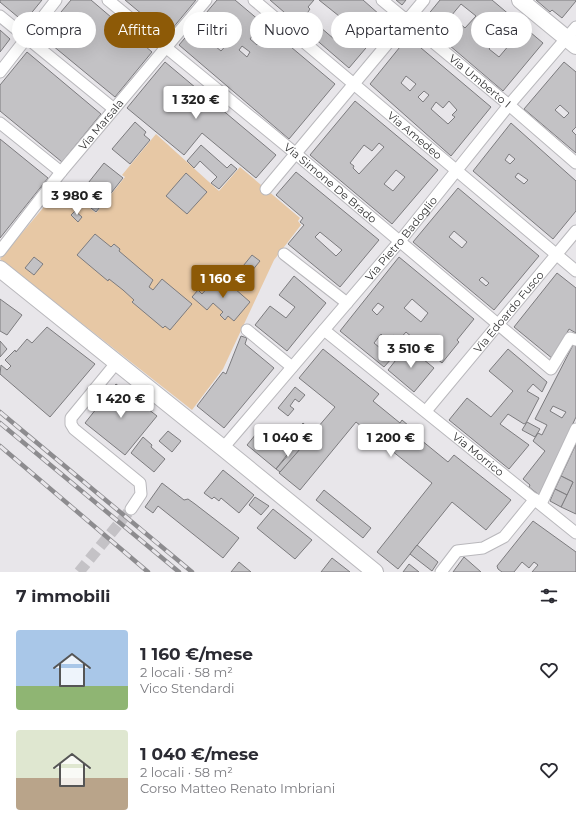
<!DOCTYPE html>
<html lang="it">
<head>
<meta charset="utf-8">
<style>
	body { margin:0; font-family:Montserrat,sans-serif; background:#f2f2f3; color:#2b2b33; height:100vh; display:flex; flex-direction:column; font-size:15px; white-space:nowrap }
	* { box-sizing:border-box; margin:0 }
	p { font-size:13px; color:#7c7c81 }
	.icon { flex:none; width:22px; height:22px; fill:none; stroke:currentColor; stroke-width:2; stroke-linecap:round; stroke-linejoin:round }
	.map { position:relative; height:572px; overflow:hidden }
	.side { display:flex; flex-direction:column; background:#fff; flex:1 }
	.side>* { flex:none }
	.guide { position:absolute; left:12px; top:12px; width:552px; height:36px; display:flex; gap:8px }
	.price { position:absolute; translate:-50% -34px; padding:0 9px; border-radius:4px; background:#fff; color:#222; font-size:13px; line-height:26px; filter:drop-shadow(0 1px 2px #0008) }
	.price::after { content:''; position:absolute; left:50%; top:24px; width:12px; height:9px; margin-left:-6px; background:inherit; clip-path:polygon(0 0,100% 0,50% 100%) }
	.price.active { background:#8d5a07; color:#fff }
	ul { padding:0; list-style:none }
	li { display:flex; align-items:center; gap:12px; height:100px; padding:0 16px }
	li span { display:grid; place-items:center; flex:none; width:112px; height:80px; border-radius:4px; color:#555 }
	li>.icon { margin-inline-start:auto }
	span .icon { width:48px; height:48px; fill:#fffc; stroke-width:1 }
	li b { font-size:17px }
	h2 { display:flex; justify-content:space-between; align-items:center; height:48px; padding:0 16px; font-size:17px }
	.tag { padding:0 14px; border-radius:18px; background:#fff; box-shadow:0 4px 16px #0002; font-size:14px; line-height:36px }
	.tag.active { background:#8d5a07; color:#fff }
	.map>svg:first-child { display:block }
	.green { fill:#e7c8a5 }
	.building { fill:#c3c2c5; stroke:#7c7b7e; fill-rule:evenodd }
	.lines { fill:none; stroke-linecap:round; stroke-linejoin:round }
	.street-tunnel { stroke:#c4c2c6; stroke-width:11; stroke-dasharray:11 5.5; stroke-linecap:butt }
	.street-casing { stroke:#b9b8bc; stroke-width:13 }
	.secondary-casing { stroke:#b9b8bc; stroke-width:18 }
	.street { stroke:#fff; stroke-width:11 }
	.secondary { stroke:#fff; stroke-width:16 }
	.rail-casing { stroke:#8d8c8f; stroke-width:4.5 }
	.rail { stroke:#e8e6ea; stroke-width:3; stroke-dasharray:9; stroke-linecap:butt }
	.labels { text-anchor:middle; stroke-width:3.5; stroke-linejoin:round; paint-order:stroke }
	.street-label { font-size:11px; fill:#333334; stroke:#e8e6ea }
</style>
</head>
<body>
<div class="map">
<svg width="576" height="572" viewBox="0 0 576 572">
	<rect width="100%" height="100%" fill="#e8e6ea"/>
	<path class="green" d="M156,134L219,191L240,167L300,218L298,221L301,225L274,260L223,369L192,410L0,259L65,182L79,193L76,197L96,213L125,177L122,175Z"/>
	<g class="building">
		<path d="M0,0H42L24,22L0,2Z"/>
		<path d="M71,0H91L152,52L115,97L41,36Z"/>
		<path d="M125,0H196L167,35Z"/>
		<path d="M217,0H235L335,84L289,139L179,45ZM218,33L229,42L221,51L209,41ZM253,35L260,41L257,45L250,39ZM242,46L250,52L247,57L239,50Z"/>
		<path d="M270,0H314L308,7L310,9L306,15L334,39L345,26L341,23L344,20L319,0H363L388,22L349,68Z"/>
		<path d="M396,0H406L402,5Z"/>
		<path d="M440,0H492L543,43L503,91L422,22ZM461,4L476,16L465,28L451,16ZM499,36L510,44L499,57L489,49Z"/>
		<path d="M536,0H576V1L562,18L552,10L550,12Z"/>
		<path d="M0,30L10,39L0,52Z"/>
		<path d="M408,37L491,107L451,156L370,84ZM406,76L416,84L410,91L401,83ZM424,91L429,95L423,102L418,97ZM449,101L457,110L452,115L455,117L448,124L431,109L436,102L443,108Z"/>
		<path d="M27,52L101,114L62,162L0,111V85Z"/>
		<path d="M165,62L276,155L256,178L202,133L184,155L127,108Z"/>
		<path d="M564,62L576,72V127L572,131L576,135V153L524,109ZM560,105L569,113L564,118L555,110Z"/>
		<path d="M355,101L438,170L392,224L310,155ZM379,143L384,147L359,174L353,168L354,166L350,163L364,145L372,151ZM396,170L405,177L393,191L384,184Z"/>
		<path d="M135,122L146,132L144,135L150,140L130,164L112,149Z"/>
		<path d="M511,123L576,181V211L553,239L473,171ZM509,154L515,159L510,164L505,160ZM518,173L528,180L524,184L515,177Z"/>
		<path d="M0,139L48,178L0,238Z"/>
		<path d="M201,145L227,168L231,164L237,169L219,189L211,183L217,177L200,161L194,168L187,161Z"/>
		<path d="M104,163L123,178L96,212L77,197Z"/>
		<path d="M296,172L379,240L340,287L288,244L304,225L300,222L303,218L276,195ZM320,232L342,250L336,256L315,237Z"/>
		<path d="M186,173L207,192L187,214L166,196Z"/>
		<path d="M458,188L539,256L494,310L413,242ZM454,231L467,242L462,248L449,237ZM482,277L489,283L486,286L479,280Z"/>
		<path d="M75,211L82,217L78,222L71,215Z"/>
		<path d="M95,234L111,247L114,244L120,249L119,251L153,280L149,287L153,290L162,279L192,304L170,330L165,326L163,328L132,302L134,300L123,290L109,279L108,281L77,255Z"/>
		<path d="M252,255L260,261L247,277L239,271Z"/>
		<path d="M34,257L43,264L34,275L25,268Z"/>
		<path d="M399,257L474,319L457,340L459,342L442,363L406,332L399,340L393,335L388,341L381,334L374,343L392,358L384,367L340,331ZM412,299L428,313L421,322L404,308ZM378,303L384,307L377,315L372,310Z"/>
		<path d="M557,273L576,288V333L569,329L553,359L514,327Z"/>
		<path d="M219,275L250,302L234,321L228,316L225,320L220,315L223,312L213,303L207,310L192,297L198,290L202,294Z"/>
		<path d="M294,276L326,303L287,351L255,325L270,306L286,318L295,307L279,295Z"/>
		<path d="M0,299L22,315L7,335L0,331Z"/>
		<path d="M47,327L95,364L50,417L0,374L1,365L7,370L11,366L5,360L15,350L16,352L27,339L32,343Z"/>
		<path d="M241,336L247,338L245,344L274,368L224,428L197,406L223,372L226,374Z"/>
		<path d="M0,341L7,349L0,357Z"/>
		<path d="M573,345L576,346V417L539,495L529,487L530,485L523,479L545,451L533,441L538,433L542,435L547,425L535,419ZM553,406L566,412L562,418L550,411Z"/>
		<path d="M407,346L434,368L414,392L388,370Z"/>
		<path d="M323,349L379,394L373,401L400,423L402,420L423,438L421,440L448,462L454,455L511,500L486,530L452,502L398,569L377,552L432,483L356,422L300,490L279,473L335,407L299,378Z"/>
		<path d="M508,349L547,382L542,392L533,384L527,391L539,398L526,423L524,424L508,414L500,424L529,445L509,469L449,420L467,398L491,417L513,391L489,371Z"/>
		<path d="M116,384L157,416L125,455L85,423Z"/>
		<path d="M295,387L305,395L299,402L295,399L290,406L294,409L288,416L278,408Z"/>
		<path d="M527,422L540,429L535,437L522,430Z"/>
		<path d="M303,423L314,433L303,447L291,437Z"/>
		<path d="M261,428L290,451L276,469L247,445Z"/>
		<path d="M168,431L181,441L172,452L159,441Z"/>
		<path d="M143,437L152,445L151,447L165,459L154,472L131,453Z"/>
		<path d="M576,444V514L561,507L573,482L561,476Z"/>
		<path d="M297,445L301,448L280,472L276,469Z"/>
		<path d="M223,470L254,495L239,513L221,498L219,501L214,497L212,499L204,493Z"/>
		<path d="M561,476L573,482L567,495L555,489Z"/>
		<path d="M162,483L184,500L188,499L195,504L239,538L223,558L158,506L153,513L145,507Z"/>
		<path d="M555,489L567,495L561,507L550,501Z"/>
		<path d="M324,490L371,528L363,538L316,500Z"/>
		<path d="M255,497L269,506L261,515L249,505Z"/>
		<path d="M273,509L312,540L295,559L257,528Z"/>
		<path d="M533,521L576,552V572H532L538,565L534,562L529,568L522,562L514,572H502L498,569L497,566Z"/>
		<path d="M417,545L438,562L432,571L410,554Z"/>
		<path d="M464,557L481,572H453Z"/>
		<path d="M332,558L350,572H321Z"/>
		<path d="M239,562L251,572H231Z"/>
		<path d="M409,564L419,572H403Z"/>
	</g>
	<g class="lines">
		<path class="street-tunnel" d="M79,572L131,509"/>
		<g class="street-casing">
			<g id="street">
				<path id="s1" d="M108,0L295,153L551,369L570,338L576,340"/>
				<path id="s2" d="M254,0L576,271"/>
				<path id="s3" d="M382,0L509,105L576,163"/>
				<path d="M0,16L114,109"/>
				<path d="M0,72L56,0"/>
				<path d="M0,123L61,172"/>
				<path d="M266,189L424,0"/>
				<path id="s4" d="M0,251L61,172L206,0"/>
				<path d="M284,254L347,303"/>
				<path d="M247,330L292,367"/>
				<path id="s5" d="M324,330L576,533"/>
				<path d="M117,362L71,418V424L74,429L140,483L141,494L131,509"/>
				<path id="s6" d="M426,411L576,231"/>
				<path id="s7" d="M223,448L400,241L509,105L576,27"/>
				<path d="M541,504L576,429"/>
				<path d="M441,572L457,551L483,548L504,537L535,499"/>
			</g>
		</g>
		<g class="secondary-casing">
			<g id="secondary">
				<path d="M520,0L576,46"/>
				<path d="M0,269L223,448L375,572"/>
			</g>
		</g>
		<use href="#street" class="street"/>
		<use href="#secondary" class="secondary"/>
		<g class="rail-casing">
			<g id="rail">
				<path d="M0,412L192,572"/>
				<path d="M0,423L179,572"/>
				<path d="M0,446L148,572"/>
			</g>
		</g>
		<use href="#rail" class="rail"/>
	</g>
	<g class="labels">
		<g class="street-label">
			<text dy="4" stroke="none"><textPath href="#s3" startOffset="127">Via Umberto I</textPath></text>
			<text dy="4" stroke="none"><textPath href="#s4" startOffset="162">Via Marsala</textPath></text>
			<text dy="4" stroke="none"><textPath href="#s2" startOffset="210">Via Amedeo</textPath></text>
			<text dy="4" stroke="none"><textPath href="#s1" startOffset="288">Via Simone De Brado</textPath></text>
			<text dy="4" stroke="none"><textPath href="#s7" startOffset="275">Via Pietro Badoglio</textPath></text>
			<text dy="4" stroke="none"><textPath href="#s6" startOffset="129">Via Edoardo Fusco</textPath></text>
			<text dy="4" stroke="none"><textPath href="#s5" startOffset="198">Via Morrico</textPath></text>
		</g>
	</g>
</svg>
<b class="price" style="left:196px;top:120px">1 320 €</b>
<b class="price" style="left:77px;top:216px">3 980 €</b>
<b class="price active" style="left:223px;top:299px">1 160 €</b>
<b class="price" style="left:411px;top:369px">3 510 €</b>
<b class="price" style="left:121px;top:419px">1 420 €</b>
<b class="price" style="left:288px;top:458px">1 040 €</b>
<b class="price" style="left:391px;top:458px">1 200 €</b>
<div class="guide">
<a class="tag">Compra</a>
<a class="tag active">Affitta</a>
<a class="tag">Filtri</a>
<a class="tag">Nuovo</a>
<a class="tag">Appartamento</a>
<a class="tag">Casa</a>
</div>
</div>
<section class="side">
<h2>7 immobili<svg class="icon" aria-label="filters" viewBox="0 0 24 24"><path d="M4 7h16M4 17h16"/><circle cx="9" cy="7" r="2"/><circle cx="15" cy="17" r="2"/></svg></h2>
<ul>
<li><span style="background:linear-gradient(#a9c7e8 70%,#8fb573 0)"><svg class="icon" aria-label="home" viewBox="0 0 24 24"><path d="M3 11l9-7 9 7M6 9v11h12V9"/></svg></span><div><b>1 160 €/mese</b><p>2 locali · 58 m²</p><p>Vico Stendardi</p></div><svg class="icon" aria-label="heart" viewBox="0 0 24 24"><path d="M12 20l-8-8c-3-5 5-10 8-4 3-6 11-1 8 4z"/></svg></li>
<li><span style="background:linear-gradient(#dfe7d0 60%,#b9a48a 0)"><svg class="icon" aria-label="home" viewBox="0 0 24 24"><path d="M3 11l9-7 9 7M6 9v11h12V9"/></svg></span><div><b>1 040 €/mese</b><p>2 locali · 58 m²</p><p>Corso Matteo Renato Imbriani</p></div><svg class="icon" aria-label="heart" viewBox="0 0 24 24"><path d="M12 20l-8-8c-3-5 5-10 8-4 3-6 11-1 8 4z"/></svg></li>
</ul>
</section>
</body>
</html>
